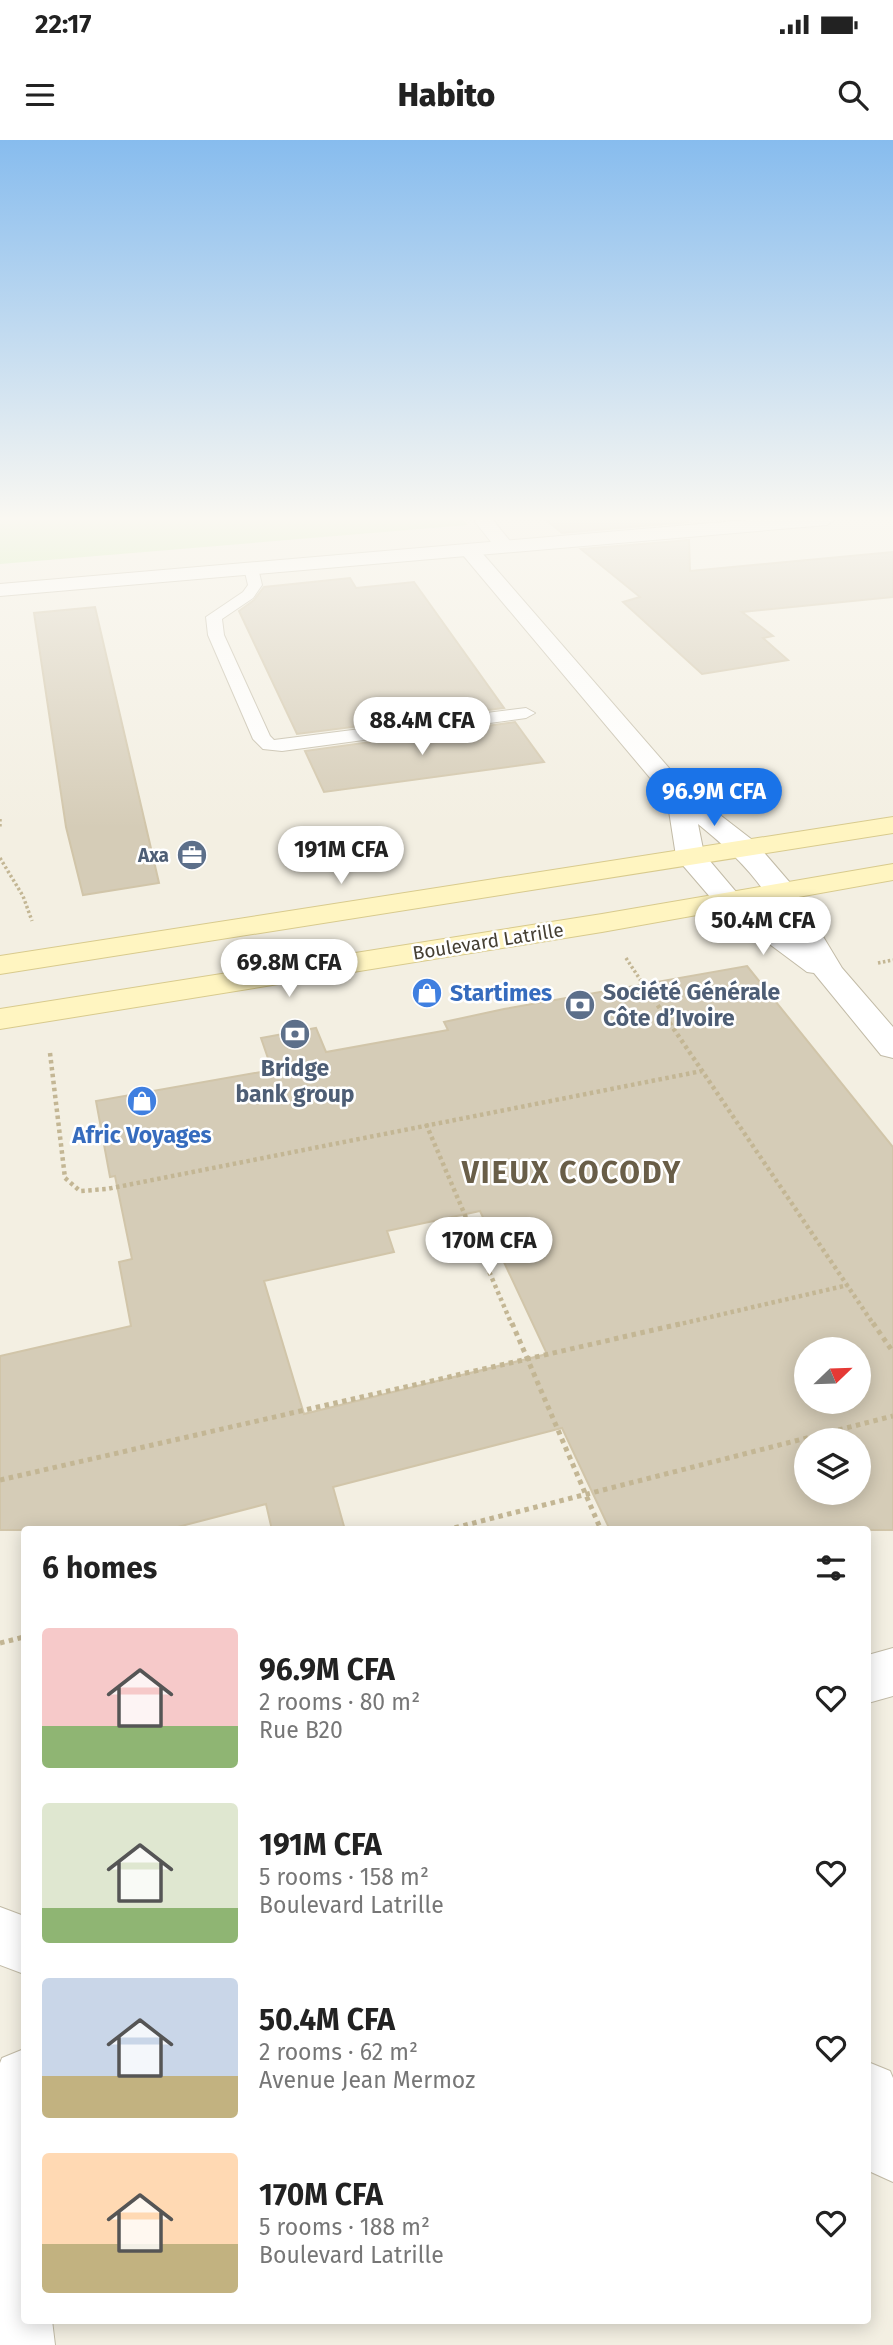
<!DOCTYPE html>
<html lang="en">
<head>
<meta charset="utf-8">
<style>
	body { margin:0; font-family:"Fira Sans",sans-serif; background:#f2f2f2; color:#222; height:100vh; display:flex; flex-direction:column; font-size:26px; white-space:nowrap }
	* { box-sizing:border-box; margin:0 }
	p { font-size:23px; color:#767676 }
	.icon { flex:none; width:38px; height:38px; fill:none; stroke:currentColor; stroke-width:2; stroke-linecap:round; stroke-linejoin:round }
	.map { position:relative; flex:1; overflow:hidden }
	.panel { position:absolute; left:21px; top:1386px; width:850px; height:798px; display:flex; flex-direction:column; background:#fff; border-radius:7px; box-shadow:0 4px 18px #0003 }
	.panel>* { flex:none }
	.needle { width:46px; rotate:67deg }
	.buttons { position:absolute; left:794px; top:1197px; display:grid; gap:14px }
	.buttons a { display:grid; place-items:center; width:77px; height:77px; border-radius:50%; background:#fff; box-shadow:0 4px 18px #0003; font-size:35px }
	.price { position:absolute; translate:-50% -60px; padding:0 16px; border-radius:24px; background:#fff; color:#222; font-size:23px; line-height:46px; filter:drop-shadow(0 2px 4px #0008) }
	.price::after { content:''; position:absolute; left:50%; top:42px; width:21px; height:16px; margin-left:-10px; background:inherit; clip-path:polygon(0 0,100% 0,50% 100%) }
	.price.current { background:#1a73e8; color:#fff }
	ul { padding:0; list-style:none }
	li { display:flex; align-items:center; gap:21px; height:175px; padding:0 21px }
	li span { display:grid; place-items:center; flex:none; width:196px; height:140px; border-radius:7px; color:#555 }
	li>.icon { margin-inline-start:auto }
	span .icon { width:84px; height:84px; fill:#fffc; stroke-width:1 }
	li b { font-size:30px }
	h2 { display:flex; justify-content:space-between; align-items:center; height:84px; padding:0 21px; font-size:30px }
	.status { display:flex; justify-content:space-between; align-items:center; height:49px; padding:0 35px; background:#fff; direction:ltr }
	.status svg { height:19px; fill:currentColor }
	header { display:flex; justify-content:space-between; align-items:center; height:91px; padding:0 21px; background:#fff; font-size:32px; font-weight:800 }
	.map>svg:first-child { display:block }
	.green { fill:#c7eca6 }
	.building { fill:#d5ccb7; stroke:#d1c5a9; stroke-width:2; fill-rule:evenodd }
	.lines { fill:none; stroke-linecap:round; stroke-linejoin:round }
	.service-casing { stroke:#c2bba7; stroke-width:2 }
	.minor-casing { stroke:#c2bba7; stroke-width:2 }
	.tertiary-casing { stroke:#c2bba7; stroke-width:2 }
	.secondary-casing { stroke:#d8ca8d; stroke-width:2 }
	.path-far2 { stroke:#c3b694; stroke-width:3.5; stroke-dasharray:2.5 2.5; stroke-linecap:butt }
	.path-far1 { stroke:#c3b694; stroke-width:4.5; stroke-dasharray:3.5 3.5; stroke-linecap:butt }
	.path { stroke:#c3b694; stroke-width:5; stroke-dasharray:4.5 4.5; stroke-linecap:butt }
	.service { fill:#fff; fill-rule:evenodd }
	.minor { fill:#fff; fill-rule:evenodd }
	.tertiary { fill:#fff; fill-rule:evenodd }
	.secondary { fill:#fff5c1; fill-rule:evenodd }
	.labels { text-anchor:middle; stroke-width:5; stroke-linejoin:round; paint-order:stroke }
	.far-service-label { font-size:19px; font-weight:bold; fill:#4e5e75; stroke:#fff; text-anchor:end }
	.far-street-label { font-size:19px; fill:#453f32; stroke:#fff }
	.service-label { font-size:23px; font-weight:bold; fill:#4e5e75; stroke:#fff; text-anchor:start }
	.shop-label { font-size:23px; font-weight:bold; fill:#366cbe; stroke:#fff; text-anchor:start }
	.district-label { font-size:30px; font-weight:bold; letter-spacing:2px; fill:#695e48; stroke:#fff }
</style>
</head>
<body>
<div class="status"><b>22:17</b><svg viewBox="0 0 49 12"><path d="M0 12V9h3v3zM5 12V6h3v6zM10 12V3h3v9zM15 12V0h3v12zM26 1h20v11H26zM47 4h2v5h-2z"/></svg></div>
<header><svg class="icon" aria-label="menu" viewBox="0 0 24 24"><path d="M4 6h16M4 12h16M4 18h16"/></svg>Habito<svg class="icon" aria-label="search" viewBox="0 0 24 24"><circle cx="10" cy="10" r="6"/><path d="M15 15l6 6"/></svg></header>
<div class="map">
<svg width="893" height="2205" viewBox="0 0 893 2205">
	<rect width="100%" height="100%" fill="#f3efe2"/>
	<path class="green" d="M0,379H463L468,385L0,424Z"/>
	<g class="building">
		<path d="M545,379H687L688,382L562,393Z"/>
		<path d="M689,400L690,431L893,412V457L742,472L773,496L763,498L788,520L702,534L623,462L640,457L581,409Z"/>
		<path d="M350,438L356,448L414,442L504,568L297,594L239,471L254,460L264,447Z"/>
		<path d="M95,467L159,743L83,755L66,687L34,473Z"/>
		<path d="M515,582L544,622L324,652L305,611Z"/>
		<path d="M747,826L893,1007V1390H610L562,1288L333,1347L345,1390H272L266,1364L166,1390H0V1216L131,1186L119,1122L132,1119L115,1036L110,1037L96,961L272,930L261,898L316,888L326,912L448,890L444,882L504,869ZM480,1071L547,1214L304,1274L264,1141L394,1112L387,1091ZM807,1209H859V1262H807ZM807,1300H859V1353H807Z"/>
	</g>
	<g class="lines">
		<g class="service-casing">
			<path id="service" d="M251,424L258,428L262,445L253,458L222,479L224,495L270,596L274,600L526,568L535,573L526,578L282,611L263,609L253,599L208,495L206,477L243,452L248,445L244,428Z"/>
		</g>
		<g class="minor-casing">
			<g id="minor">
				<path d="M473,379H492L515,407L512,411H498Z"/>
				<path d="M469,404L476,406L689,651L755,702L792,745L842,828L893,887V918L881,915L814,833L807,832L717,765L680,722L676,716L667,658L462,414L459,410L462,406ZM698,684C740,718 763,744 790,791L737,753L704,714Z"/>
				<path d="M893,1508V1556L868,1563V1515Z"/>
				<path d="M0,1767L24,1776V1834L0,1825Z"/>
				<path d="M24,1909V2180H52L55,2205H0V1923L2,1918Z"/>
				<path d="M868,1922L890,1931L893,1938V2042L871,2032L868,2027Z"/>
			</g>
		</g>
		<g class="tertiary-casing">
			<path id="tertiary" d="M759,379H836L827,385L0,456V444Z"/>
		</g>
		<g class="secondary-casing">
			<g id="secondary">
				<path d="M893,677V693L0,834V816Z"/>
				<path d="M893,724V740L602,792L0,889V869L602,774Z"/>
			</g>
		</g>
		<g class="path-far2">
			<path d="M0,679V689"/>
			<path d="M0,718L23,756L32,781"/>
			<path d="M626,818L643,844"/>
			<path d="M878,823L893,820"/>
		</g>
		<g class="path-far1">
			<path d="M642,842L874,1185"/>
			<path d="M50,913L65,1038L80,1051L107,1049L702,931"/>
			<path d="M426,984L512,1185"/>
			<path d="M676,1185L848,1145"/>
		</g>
		<g class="path">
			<path d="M512,1183L601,1390"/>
			<path d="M873,1183L893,1212"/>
			<path d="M0,1340L684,1183"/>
			<path d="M446,1390L893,1276"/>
			<path d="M0,1503L24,1497"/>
		</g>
		<use href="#service" class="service"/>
		<use href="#minor" class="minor"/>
		<use href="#tertiary" class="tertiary"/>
		<use href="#secondary" class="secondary"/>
	</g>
	<linearGradient id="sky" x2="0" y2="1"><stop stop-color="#87bcee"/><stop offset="0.55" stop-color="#faf8f2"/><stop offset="1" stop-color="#faf8f2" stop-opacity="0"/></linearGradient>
	<rect width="893" height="688" fill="url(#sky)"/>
	<defs>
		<g id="office-disc" transform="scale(1.575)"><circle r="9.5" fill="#5c6f8a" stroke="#fff"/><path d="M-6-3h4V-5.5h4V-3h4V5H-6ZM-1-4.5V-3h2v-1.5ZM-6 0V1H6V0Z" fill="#fff"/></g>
		<g id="shop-disc" transform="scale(1.575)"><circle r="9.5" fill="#3f7fe0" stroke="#fff"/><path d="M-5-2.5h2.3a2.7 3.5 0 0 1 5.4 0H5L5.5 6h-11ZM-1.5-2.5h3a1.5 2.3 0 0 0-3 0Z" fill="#fff"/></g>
		<g id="bank-disc" transform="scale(1.575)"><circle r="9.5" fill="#5c6f8a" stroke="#fff"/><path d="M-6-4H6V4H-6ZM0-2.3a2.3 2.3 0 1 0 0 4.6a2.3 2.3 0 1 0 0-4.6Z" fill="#fff"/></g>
	</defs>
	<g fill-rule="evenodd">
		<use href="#office-disc" x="192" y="715"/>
		<use href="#shop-disc" x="427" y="853"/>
		<use href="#bank-disc" x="580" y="865"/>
		<use href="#bank-disc" x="295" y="894"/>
		<use href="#shop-disc" x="142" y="961"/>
	</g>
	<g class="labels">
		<g class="far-service-label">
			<text x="169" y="722">Axa</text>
		</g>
		<g class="far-street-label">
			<text transform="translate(488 801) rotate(-9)" y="7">Boulevard Latrille</text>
		</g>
		<g class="service-label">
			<text x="603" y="860">Société Générale<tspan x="603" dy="26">Côte d’Ivoire</tspan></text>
			<text x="295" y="936" text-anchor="middle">Bridge<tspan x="295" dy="26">bank group</tspan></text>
		</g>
		<g class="shop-label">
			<text x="450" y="861">Startimes</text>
			<text x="142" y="1003" text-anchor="middle">Afric Voyages</text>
		</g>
		<g class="district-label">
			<text x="572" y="1043">VIEUX COCODY</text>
		</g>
	</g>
</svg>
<div class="buttons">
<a><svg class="needle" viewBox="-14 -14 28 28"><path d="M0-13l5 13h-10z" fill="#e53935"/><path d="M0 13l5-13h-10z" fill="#767676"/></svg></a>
<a><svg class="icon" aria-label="layers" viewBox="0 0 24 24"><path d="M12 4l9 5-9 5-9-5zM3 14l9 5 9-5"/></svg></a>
</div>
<b class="price" style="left:422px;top:617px">88.4M CFA</b>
<b class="price current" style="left:714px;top:688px">96.9M CFA</b>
<b class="price" style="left:341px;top:746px">191M CFA</b>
<b class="price" style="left:763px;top:817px">50.4M CFA</b>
<b class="price" style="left:289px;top:859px">69.8M CFA</b>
<b class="price" style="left:489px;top:1137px">170M CFA</b>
<section class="panel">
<h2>6 homes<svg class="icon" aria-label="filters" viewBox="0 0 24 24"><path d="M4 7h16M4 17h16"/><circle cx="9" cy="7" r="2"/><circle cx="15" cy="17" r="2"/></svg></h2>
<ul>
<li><span style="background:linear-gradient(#f6c9c9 70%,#8fb573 0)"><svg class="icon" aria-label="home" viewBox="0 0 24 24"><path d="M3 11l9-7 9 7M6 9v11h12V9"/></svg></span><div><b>96.9M CFA</b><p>2 rooms · 80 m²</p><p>Rue B20</p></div><svg class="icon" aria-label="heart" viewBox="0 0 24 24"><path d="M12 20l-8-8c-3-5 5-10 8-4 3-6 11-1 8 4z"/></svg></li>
<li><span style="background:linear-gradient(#dfe7d0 75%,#8fb573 0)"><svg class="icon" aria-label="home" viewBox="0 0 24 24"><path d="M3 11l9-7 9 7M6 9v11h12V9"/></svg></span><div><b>191M CFA</b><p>5 rooms · 158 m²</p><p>Boulevard Latrille</p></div><svg class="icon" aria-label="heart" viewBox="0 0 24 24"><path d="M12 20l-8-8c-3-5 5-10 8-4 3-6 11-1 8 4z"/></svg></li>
<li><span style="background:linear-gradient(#c9d6e8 70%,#c2b280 0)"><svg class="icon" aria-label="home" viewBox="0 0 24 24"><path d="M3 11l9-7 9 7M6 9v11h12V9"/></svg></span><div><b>50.4M CFA</b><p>2 rooms · 62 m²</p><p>Avenue Jean Mermoz</p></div><svg class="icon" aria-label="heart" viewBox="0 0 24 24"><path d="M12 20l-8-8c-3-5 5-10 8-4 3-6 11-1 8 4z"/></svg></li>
<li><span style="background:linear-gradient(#ffd9b3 65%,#c2b280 0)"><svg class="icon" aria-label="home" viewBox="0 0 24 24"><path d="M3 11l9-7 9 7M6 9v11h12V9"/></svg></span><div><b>170M CFA</b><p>5 rooms · 188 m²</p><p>Boulevard Latrille</p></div><svg class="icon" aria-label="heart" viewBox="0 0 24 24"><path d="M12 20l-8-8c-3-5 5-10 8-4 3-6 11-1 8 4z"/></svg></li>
</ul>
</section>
</div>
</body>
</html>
